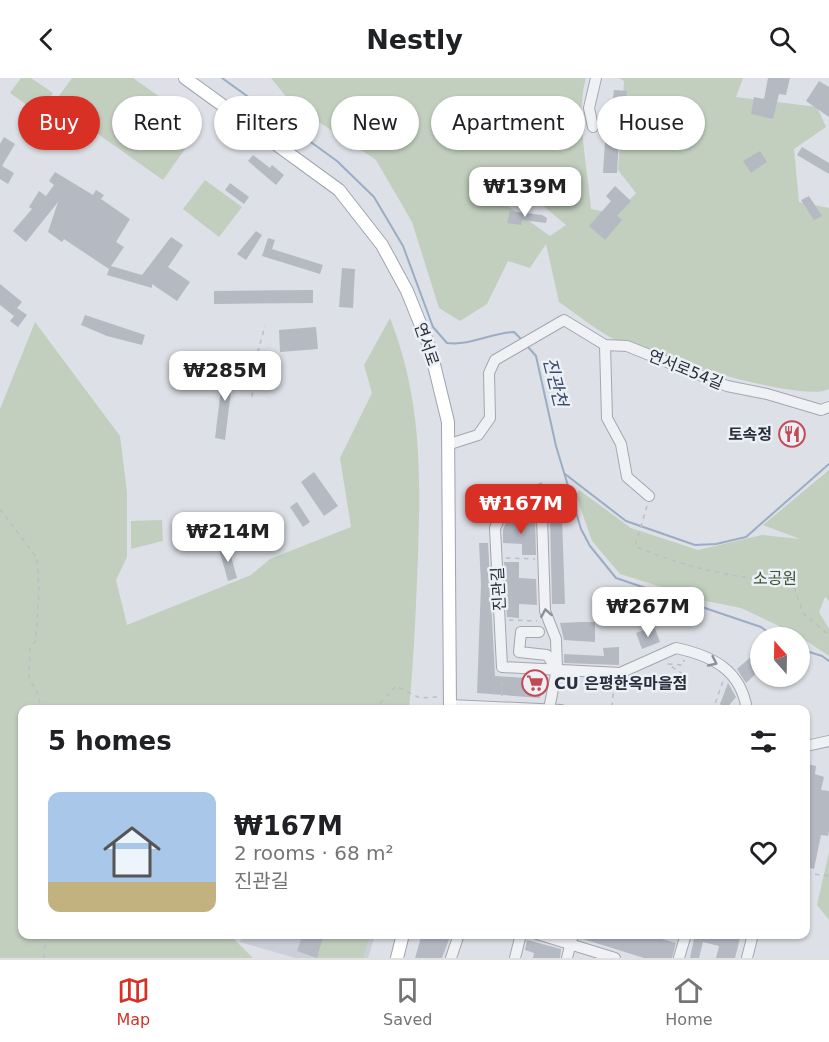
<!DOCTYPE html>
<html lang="en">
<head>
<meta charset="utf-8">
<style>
	body { margin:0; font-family:"DejaVu Sans","Noto Sans KR",sans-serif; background:#f6f6f6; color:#202124; height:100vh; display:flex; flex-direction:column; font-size:22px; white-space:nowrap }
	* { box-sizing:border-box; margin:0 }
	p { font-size:20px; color:#757577 }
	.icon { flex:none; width:33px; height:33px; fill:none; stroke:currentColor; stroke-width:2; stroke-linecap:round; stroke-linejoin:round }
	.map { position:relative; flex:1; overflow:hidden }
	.sheet { position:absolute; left:18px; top:627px; width:792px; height:234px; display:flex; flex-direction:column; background:#fff; border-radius:12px; box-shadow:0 2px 4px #0004 }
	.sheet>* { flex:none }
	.guide { position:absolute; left:18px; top:18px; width:794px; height:54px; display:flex; gap:12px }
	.needle { width:39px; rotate:340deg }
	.tools { position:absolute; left:750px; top:549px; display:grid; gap:12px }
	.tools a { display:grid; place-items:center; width:60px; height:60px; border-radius:50%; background:#fff; box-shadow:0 2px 4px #0004; font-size:30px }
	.price { position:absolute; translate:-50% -51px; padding:0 14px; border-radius:12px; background:#fff; color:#222; font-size:20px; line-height:39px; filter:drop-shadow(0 2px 3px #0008) }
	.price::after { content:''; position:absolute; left:50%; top:36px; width:18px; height:14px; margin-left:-9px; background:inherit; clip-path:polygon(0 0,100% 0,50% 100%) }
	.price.on { background:#d93025; color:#fff }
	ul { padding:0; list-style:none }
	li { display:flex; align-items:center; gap:18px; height:150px; padding:0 30px }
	li span { display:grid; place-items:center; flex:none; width:168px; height:120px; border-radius:12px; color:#555 }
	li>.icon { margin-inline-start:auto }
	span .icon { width:72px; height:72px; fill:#fffc; stroke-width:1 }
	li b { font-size:26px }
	h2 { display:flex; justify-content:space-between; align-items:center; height:72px; padding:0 30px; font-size:26px }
	.chip { padding:0 21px; border-radius:27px; background:#fff; box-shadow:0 2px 4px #0004; font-size:21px; line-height:54px }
	.chip.on { background:#d93025; color:#fff }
	header { display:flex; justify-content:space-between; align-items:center; height:78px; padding:0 30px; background:#fff; font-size:27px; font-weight:600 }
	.menu { display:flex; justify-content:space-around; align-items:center; height:84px; border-top:2px solid #e0e0e0; background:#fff; font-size:16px; color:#757577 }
	.menu a { display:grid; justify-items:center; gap:3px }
	.menu .on { color:#d93025 }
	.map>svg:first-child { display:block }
	.built { fill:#cbcfd7 }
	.green { fill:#c2cfbf; fill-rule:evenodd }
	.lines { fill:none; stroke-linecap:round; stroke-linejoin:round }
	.stream { stroke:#9aadc4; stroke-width:2 }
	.building { fill:#b5b9c2 }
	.minor-casing { stroke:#a3a7af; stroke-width:12 }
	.major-casing { stroke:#9da4b1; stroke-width:14 }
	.path { stroke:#bbbec5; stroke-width:1.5; stroke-dasharray:4.5 4.5; stroke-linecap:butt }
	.minor { stroke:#eff1f5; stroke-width:10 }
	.major { stroke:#fff; stroke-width:12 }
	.oneway { stroke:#8c9098 }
	.labels { text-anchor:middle; stroke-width:5; stroke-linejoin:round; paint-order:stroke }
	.street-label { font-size:16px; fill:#282e3b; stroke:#eceff4 }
	.poi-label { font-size:16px; font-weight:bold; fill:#282e3b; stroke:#eceff4; text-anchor:end }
	.park-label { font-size:16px; fill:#3b5636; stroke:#eceff4 }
	.water-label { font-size:18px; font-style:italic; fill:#354b6c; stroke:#eceff4 }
</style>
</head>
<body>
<header><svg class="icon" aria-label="back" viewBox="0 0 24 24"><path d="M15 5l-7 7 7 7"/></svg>Nestly<svg class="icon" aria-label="search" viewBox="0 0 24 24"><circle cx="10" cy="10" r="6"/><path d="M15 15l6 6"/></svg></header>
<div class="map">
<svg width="829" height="880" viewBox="0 0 829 880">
	<rect width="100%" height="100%" fill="#dde0e6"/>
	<path class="built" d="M242,857H375L368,880H295L240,864Z"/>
	<g class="green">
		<path d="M21,0H31L53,15L39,36L10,15Z"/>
		<path d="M72,0H133L201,48L163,102L54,25Z"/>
		<path d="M271,0H586C575,36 588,93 591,131L616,136L636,115L618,92L624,3L619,0H743L736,19L817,29L826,49L794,71L799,124L829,130V311C803,326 652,277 620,264C599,255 578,237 559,224L546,166L530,190L508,183L487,226L460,243L439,230L412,144L376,82L292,26ZM534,120L566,147L550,158L500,122Z"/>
		<path d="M205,102L242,129L219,159L183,131Z"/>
		<path d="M390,240C421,319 421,393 418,477C416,529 414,580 409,631L22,632V856L230,857L253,880H0V331L35,244L120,358L127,414V479L116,502L127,547L251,497L270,481L351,449L340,380L372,315L364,287Z"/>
		<path d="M829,392V523L825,519L819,534L829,551V578L796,556L741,530L706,523L620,496L592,463L576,417L579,412L631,450L698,472L762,457L800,461L763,447Z"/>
		<path d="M162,442L163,463L131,471V443Z"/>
		<path d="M829,774V842L817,827Z"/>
		<path d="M324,857H370L363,880H317Z"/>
	</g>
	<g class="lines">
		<g class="stream">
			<path d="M222,0L337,83L374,119L403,168L433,249L447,265C471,268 490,255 514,254L522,262"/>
			<path d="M528,269L536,278L556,368L581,451L590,468L616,500L761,549L776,560"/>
			<path d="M565,396L626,443L695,467L716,466L746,459L829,386"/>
			<path d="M800,571L822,578L829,583"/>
		</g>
	</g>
	<g class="building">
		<path d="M768,0H790L786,17L779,16L773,41L751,36L754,19L764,21Z"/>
		<path d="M819,3L829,9V39L806,23Z"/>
		<path d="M614,12L627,13L624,42H620L617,95H603L606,48H609Z"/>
		<path d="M4,59L15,66L2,88L14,95L8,106L0,101V66Z"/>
		<path d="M802,69L829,85V96L797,77Z"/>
		<path d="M760,73L767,84L751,95L743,83Z"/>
		<path d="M253,77L270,90L272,87L284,97L276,107L248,83Z"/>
		<path d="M55,94L93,117L96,112L104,117L101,121L130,141L116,164L124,169L111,188L142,197L171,159L183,167L168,189L190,204L177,223L152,206V210L107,197L109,191L64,161L62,164L48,154L58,124L26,164L13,153L32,131L29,129L39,113L46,118L54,107L49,103Z"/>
		<path d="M230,105L249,119L244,126L225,112Z"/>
		<path d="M615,108L631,123L617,138L622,142L605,162L589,148L611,123L606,118Z"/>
		<path d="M809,118L822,138L814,142L801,122Z"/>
		<path d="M510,133L542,137L547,140L546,145L522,142L521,147L507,145Z"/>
		<path d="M256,153L262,157L246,182L237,176Z"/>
		<path d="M268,160L275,162L272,171L323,187L320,196L262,178Z"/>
		<path d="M342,190L355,191L353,230L339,229Z"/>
		<path d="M0,206L22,224L17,230L27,237L18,249L10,243L14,238L0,227Z"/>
		<path d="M313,212V225L214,226V213Z"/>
		<path d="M85,237L145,257L142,267L107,258L81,247Z"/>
		<path d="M316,249L318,271L280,274L279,252Z"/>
		<path d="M224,286L234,288L225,362L215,360Z"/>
		<path d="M314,394L338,428L324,438L301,404Z"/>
		<path d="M541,404L549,415L535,425H525L521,418Z"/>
		<path d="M495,418V433L475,434V419Z"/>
		<path d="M297,424L310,444L303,449L290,429Z"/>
		<path d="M550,440H562L565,526H552Z"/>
		<path d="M522,441H535L536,477H522V466L503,465V452L507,442Z"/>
		<path d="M479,465H488L495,598L541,601L540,620L477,615L481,507Z"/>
		<path d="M228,468L237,500L228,503L219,471Z"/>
		<path d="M504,484H519V500L536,501L537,527L519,526V540L507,539Z"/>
		<path d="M580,544H595V564L564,562L560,545Z"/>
		<path d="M654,548L660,564L642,571L636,555Z"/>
		<path d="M619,569V587L564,585V576L604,578L603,570Z"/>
		<path d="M754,576L760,583V592L746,605L737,591Z"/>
		<path d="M728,605L736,619L726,631L720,626Z"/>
		<path d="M807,686L816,688L815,696L824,699L821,712L829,713V753L828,758L821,757L814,791L806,789V726L810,705L806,704Z"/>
		<path d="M303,856H324L317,880L297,873Z"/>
		<path d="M422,856H451L442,880H415Z"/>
		<path d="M580,856H645L676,865L672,880H644L580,860Z"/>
		<path d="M695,856H741L735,880H716L719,868L703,864L699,880H690Z"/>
		<path d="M527,862L561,871L560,880H533L534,875L525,872Z"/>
	</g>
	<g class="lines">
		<g class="minor-casing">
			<g id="minor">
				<path d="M593,49L589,30L596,0"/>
				<path d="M605,267L607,340L621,366L627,399L649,418"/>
				<path d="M450,366L478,357L490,340L489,295L495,282L564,242L605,267L627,268L727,308L767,316L821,332L829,329"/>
				<path d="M539,554H521L519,574L547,577L552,584L551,591"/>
				<path d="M450,627L561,632"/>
				<path d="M549,631L557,591L556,561L545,533L542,439L538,432L503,433L495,450L502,589L620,595L676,570C713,578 741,592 747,632"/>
				<path d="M806,668L829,663"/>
				<path d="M537,856L615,880"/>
				<path d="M451,880L459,856"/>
				<path d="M515,880L521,856"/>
				<path d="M567,880L573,856"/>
				<path d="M679,880L686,856"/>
				<path d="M747,880L753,856"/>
			</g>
		</g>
		<g class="major-casing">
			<g id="major">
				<path d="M185,0L339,112L382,167L407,213L430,270L448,344L450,632"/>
				<path d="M397,880L403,856"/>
			</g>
		</g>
		<g class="path">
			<path d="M252,319L255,284L265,248"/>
			<path d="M647,428L635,468C682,489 732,499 783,504L794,509L803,535L829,557"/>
			<path d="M0,431L37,480L39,513L36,562L30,570L29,600L39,618L40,632"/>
			<path d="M506,480L535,481"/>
			<path d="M509,542L537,543"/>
			<path d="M683,596L668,586L683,587L684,582"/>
			<path d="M502,618V599"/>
			<path d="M612,629L614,606"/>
			<path d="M374,632L396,608L420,620L437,619"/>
			<path d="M720,632L715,626L723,603"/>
			<path d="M806,795L829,798"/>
			<path d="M44,880L46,856"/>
		</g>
		<use href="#minor" class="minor"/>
		<use href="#major" class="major"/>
	</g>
	<defs><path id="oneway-chevron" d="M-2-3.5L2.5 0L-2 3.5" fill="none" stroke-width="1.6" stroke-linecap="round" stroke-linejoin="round" transform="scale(1.5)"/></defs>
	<g class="oneway">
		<use href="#oneway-chevron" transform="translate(546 535) rotate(-100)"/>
		<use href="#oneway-chevron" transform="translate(713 584) rotate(25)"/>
	</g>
	<defs>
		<g id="restaurant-ring" transform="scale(1.35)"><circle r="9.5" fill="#eceff4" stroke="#c44956" stroke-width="1.5"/><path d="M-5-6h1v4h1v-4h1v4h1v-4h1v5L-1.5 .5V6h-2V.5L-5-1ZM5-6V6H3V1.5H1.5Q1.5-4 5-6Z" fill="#c44956"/></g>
		<g id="supermarket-ring" transform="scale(1.35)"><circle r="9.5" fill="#eceff4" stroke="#c44956" stroke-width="1.5"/><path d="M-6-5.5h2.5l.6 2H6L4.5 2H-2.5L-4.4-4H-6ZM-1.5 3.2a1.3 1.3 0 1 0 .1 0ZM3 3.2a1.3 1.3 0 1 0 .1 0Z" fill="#c44956"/></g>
	</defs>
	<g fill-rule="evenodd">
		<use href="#restaurant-ring" x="792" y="356"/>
		<use href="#supermarket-ring" x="535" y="605"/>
	</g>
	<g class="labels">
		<g class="street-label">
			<text transform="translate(427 266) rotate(71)" y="6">연서로</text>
			<text transform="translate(686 291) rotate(22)" y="6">연서로54길</text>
			<text transform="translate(498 511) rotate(-93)" y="6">진관길</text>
		</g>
		<g class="poi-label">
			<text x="772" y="362">토속정</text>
			<text x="554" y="611" text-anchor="start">CU 은평한옥마을점</text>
		</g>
		<g class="park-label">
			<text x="775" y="506">소공원</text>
		</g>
		<g class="water-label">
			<text transform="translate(555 304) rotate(76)" y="6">진관천</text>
		</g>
	</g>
</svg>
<div class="tools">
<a><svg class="needle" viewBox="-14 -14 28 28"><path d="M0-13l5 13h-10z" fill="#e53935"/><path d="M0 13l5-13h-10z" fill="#757577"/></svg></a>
</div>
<b class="price" style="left:525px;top:140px">₩139M</b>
<b class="price" style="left:225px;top:324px">₩285M</b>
<b class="price on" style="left:521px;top:457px">₩167M</b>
<b class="price" style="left:228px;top:485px">₩214M</b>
<b class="price" style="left:648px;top:560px">₩267M</b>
<div class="guide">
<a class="chip on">Buy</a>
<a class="chip">Rent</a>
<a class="chip">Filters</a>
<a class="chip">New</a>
<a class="chip">Apartment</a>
<a class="chip">House</a>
</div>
<section class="sheet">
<h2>5 homes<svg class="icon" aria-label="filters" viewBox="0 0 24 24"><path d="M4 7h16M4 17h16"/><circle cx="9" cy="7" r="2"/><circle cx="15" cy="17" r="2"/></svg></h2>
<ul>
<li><span style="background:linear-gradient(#a9c7e8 75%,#c2b280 0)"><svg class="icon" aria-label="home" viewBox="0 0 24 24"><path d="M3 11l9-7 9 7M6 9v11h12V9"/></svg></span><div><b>₩167M</b><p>2 rooms · 68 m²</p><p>진관길</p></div><svg class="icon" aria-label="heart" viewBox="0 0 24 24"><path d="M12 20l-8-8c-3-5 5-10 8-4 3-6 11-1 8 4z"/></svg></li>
</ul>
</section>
</div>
<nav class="menu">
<a class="on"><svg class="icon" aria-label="map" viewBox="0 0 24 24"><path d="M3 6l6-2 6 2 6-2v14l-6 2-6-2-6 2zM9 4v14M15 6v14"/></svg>Map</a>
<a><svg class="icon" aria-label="saved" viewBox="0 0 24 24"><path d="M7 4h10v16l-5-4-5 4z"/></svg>Saved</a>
<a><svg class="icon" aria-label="home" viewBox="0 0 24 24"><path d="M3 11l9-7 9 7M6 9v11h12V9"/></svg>Home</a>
</nav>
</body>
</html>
